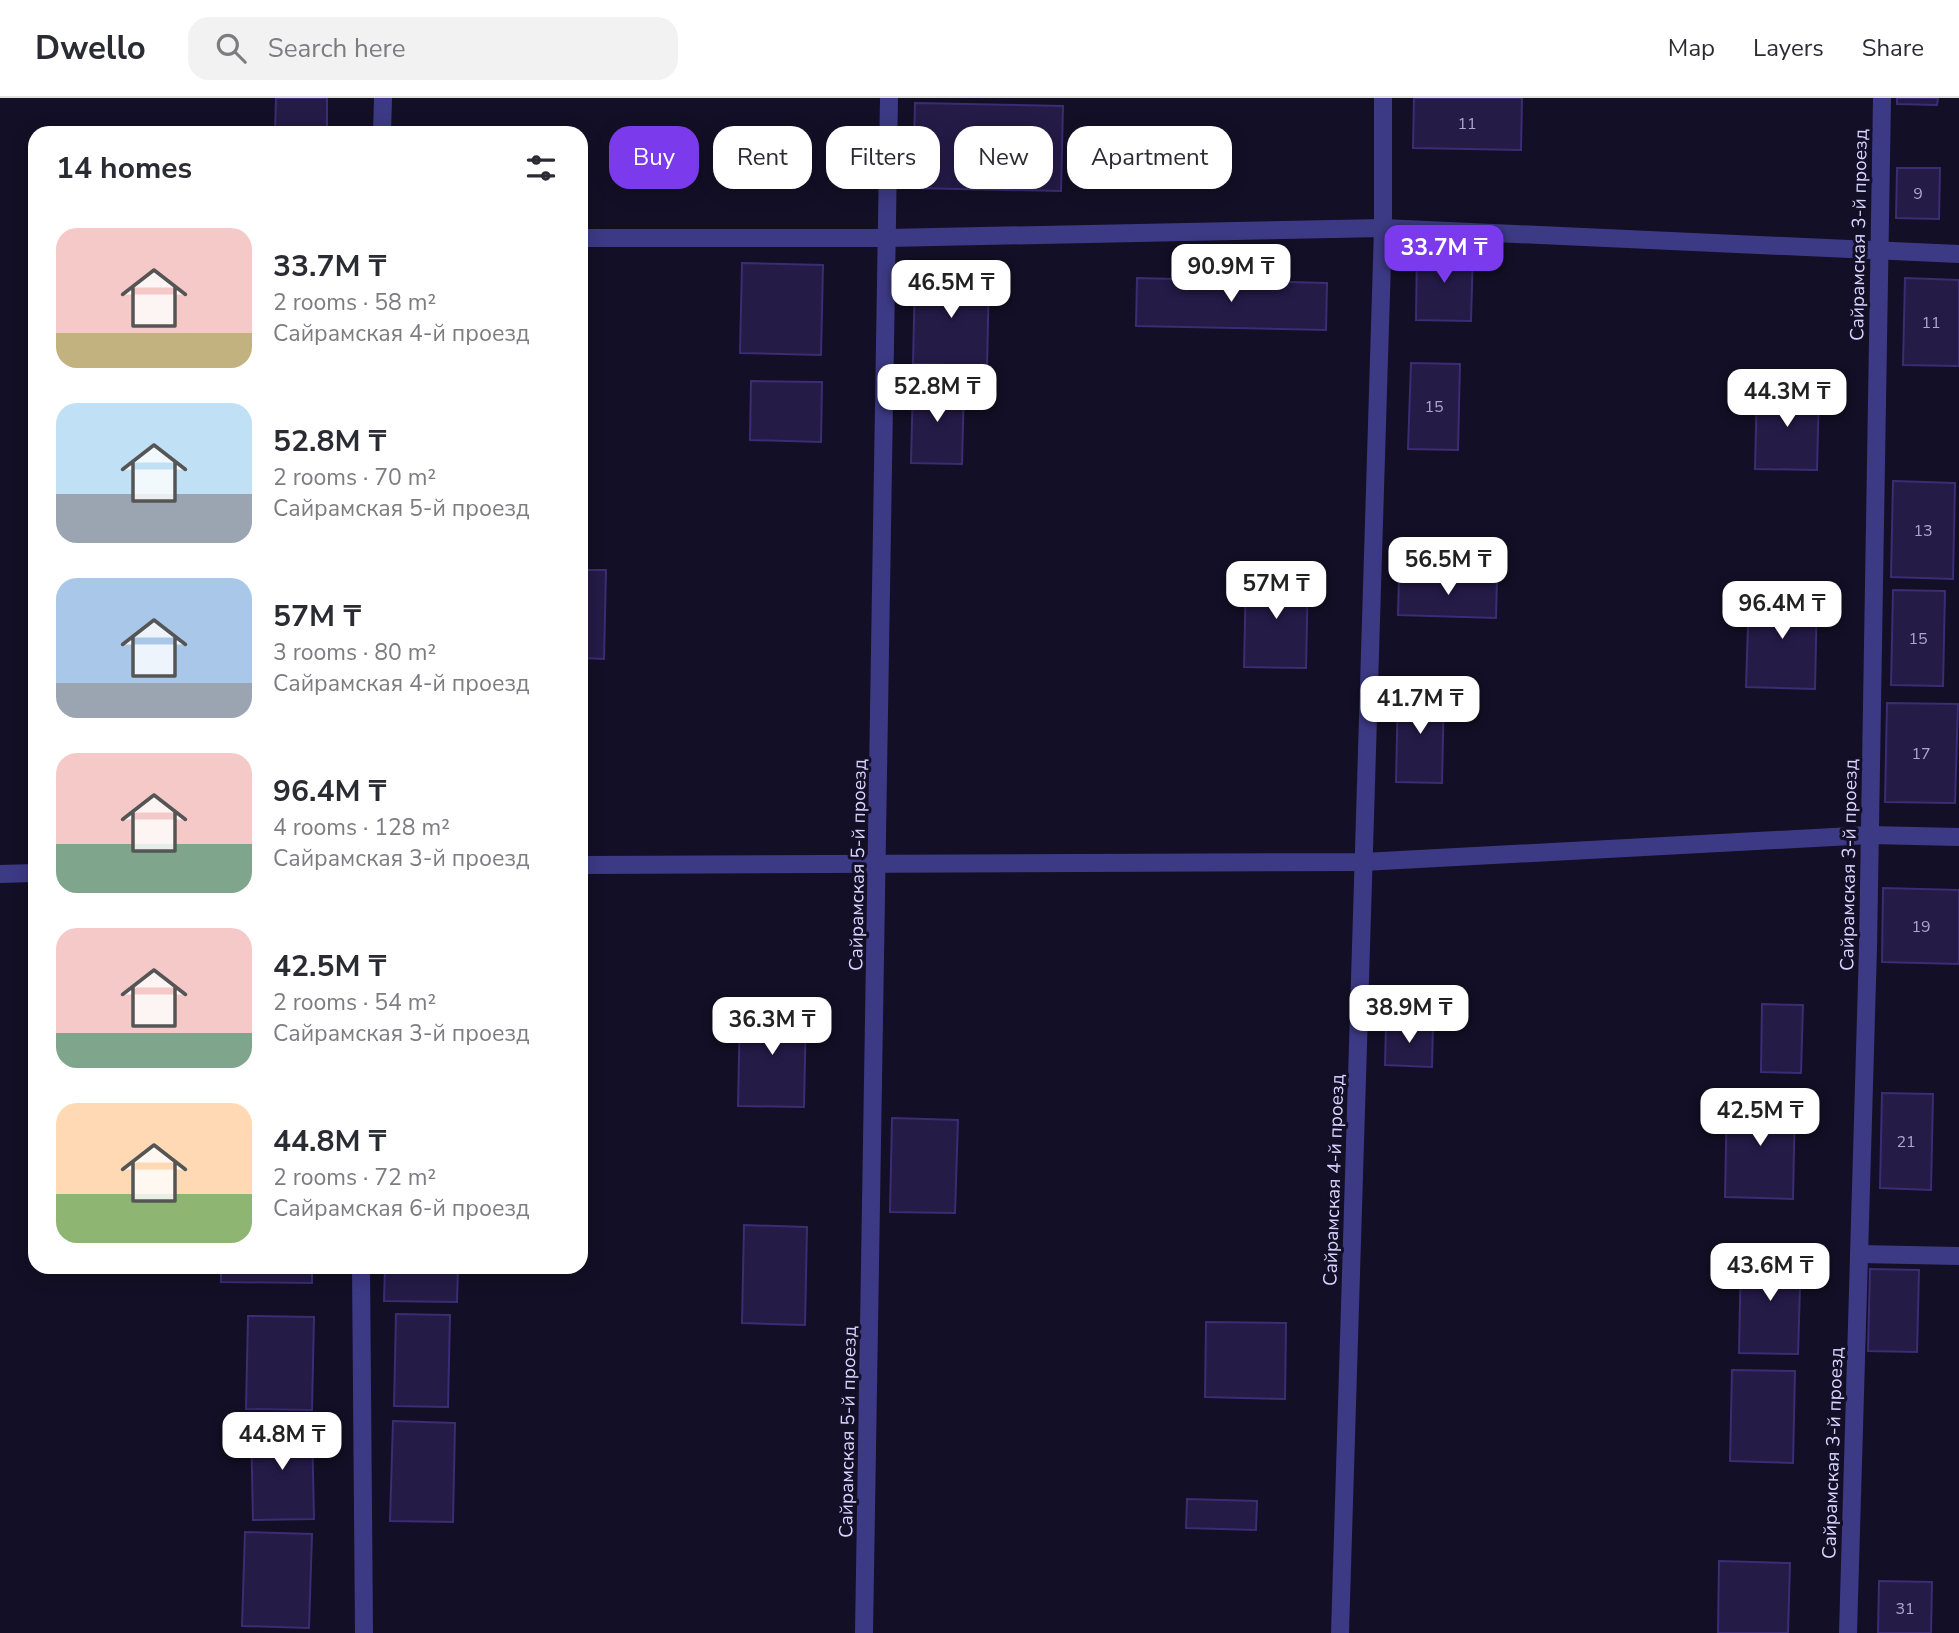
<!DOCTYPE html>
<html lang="en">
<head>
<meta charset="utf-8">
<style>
	body { margin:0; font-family:"Nunito Sans",sans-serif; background:#f2f2f3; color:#2b2b33; height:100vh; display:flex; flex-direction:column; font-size:26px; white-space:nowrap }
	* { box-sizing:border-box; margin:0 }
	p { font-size:23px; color:#7c7c81 }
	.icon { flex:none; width:38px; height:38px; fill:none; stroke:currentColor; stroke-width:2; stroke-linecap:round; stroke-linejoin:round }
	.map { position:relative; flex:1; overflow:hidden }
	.drawer { position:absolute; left:28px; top:28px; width:560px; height:1148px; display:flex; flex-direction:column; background:#fff; border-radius:21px; box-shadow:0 4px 18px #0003 }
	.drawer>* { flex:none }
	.guide { position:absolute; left:609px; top:28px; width:665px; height:63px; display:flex; gap:14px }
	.price { position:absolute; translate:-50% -60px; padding:0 16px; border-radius:14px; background:#fff; color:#222; font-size:23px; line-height:46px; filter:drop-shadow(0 2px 4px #0008) }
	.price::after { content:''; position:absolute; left:50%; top:42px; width:21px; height:16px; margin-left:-10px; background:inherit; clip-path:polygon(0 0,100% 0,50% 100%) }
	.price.current { background:#7c3aed; color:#fff }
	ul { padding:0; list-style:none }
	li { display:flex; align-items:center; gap:21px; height:175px; padding:0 28px }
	li span { display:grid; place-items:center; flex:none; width:196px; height:140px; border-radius:21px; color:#555 }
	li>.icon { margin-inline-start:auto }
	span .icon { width:84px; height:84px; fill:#fffc; stroke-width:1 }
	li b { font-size:30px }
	h2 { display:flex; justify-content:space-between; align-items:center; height:84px; padding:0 28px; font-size:30px }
	.pill { padding:0 24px; border-radius:21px; background:#fff; box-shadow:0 4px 18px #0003; font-size:24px; line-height:63px }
	.pill.current { background:#7c3aed; color:#fff }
	header { display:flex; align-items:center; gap:42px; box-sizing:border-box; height:98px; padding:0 35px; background:#fff; border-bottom:2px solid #e1e1e2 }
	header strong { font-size:33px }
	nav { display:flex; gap:38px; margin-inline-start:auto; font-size:24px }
	.search { width:490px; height:63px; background:#f2f2f3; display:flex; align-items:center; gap:18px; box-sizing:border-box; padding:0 24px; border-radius:21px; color:#7c7c81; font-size:26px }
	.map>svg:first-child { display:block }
	.building { fill:#241b47; stroke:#3b2d73; stroke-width:2 }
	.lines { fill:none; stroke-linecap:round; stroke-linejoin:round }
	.minor { stroke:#3d3a85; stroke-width:18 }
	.labels { text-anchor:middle; stroke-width:6; stroke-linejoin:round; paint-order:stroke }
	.number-label { font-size:16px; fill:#aca6d1 }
	.street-label { font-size:19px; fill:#d9d4ff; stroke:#130f26 }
</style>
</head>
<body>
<header>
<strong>Dwello</strong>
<div class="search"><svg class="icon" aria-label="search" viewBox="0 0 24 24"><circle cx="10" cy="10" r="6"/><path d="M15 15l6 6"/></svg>Search here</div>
<nav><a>Map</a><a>Layers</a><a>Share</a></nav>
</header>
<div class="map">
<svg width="1959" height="1535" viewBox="0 0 1959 1535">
	<rect width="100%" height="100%" fill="#130f26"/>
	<g class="building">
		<path d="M276,0H327V35H275Z"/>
		<path d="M1414,0H1522L1521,52L1413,50Z"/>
		<path d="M1897,0H1938L1937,7L1897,6Z"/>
		<path d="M915,5L1063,8L1061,93L913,90Z"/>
		<path d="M1897,70H1940L1939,121L1896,120Z"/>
		<path d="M1417,150L1473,152L1471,223L1416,222Z"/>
		<path d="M742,165L823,167L821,257L740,255Z"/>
		<path d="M915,176L989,178L987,268L913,266Z"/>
		<path d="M1137,180L1327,185L1326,232L1136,228Z"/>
		<path d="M1905,180L1959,182V268L1903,267Z"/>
		<path d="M1411,265L1460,266L1458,352L1408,351Z"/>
		<path d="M751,283L822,284L821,344L750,342Z"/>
		<path d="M913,285L964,287L962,366L911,365Z"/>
		<path d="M1757,290L1819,292L1817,372L1755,371Z"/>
		<path d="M1893,383L1955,385L1953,481L1891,479Z"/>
		<path d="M581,472H606L604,561L581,560Z"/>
		<path d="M1246,476L1308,477L1306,570L1244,569Z"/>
		<path d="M1399,478L1497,481L1496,520L1398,517Z"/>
		<path d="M1893,492L1945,493L1943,588L1891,587Z"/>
		<path d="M1749,495L1817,496L1815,591L1746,589Z"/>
		<path d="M1398,591L1444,592L1442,685L1396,684Z"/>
		<path d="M1887,605L1958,606L1955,705L1885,704Z"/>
		<path d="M1883,790L1959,792V866L1882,864Z"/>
		<path d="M1762,906L1803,907L1801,975L1761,974Z"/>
		<path d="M740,909L806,910L804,1009L738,1008Z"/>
		<path d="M1386,926L1433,927L1432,969L1385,967Z"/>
		<path d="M1882,995L1933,996L1931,1092L1880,1090Z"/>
		<path d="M1727,999L1795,1000L1793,1101L1725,1099Z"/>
		<path d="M892,1020L958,1022L955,1115L890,1114Z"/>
		<path d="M744,1127L807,1129L805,1227L742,1225Z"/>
		<path d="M1741,1154L1801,1155L1798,1256L1739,1255Z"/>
		<path d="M221,1169H312V1185L221,1184Z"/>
		<path d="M385,1169H458L457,1204L384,1203Z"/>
		<path d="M1870,1171L1919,1172L1917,1254L1868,1253Z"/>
		<path d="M396,1216L450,1217L448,1309L394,1308Z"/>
		<path d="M248,1218L314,1219L312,1312L246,1311Z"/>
		<path d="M1206,1224L1286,1225L1285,1301L1205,1299Z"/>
		<path d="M1732,1272L1795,1273L1793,1365L1730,1363Z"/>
		<path d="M393,1323L455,1325L453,1424L390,1423Z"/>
		<path d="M312,1327L314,1421L253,1422L251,1328Z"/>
		<path d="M1187,1401L1257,1403L1256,1432L1186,1430Z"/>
		<path d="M245,1434L312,1436L309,1530L242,1528Z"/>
		<path d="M1719,1463L1790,1465L1788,1535H1718Z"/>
		<path d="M1879,1483L1932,1484L1931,1535H1878Z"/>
	</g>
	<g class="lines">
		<g class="minor">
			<path d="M382,35L383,0"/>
			<path d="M581,140H887L1383,130L1959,156"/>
			<path d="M581,767L1363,764L1870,737L1959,739"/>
			<path d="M0,776L35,775"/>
			<path d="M1859,1156L1959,1158"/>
			<path d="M361,1169L364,1535"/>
			<path d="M864,1535L889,0"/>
			<path d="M1340,1535L1383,130V0"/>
			<path d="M1848,1535L1868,850L1882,0"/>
		</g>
	</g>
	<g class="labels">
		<g class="number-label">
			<text x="1467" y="31">11</text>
			<text x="1918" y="101">9</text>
			<text x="1931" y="230">11</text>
			<text x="1434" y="314">15</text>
			<text x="1923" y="438">13</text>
			<text x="1918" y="546">15</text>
			<text x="1921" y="661">17</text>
			<text x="1921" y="834">19</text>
			<text x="1906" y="1049">21</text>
			<text x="1905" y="1516">31</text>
		</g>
		<g class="street-label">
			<text transform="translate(1858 137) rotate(-89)" y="7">Сайрамская 3-й проезд</text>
			<text transform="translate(857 767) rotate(-89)" y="7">Сайрамская 5-й проезд</text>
			<text transform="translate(1848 767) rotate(-89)" y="7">Сайрамская 3-й проезд</text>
			<text transform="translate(1333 1082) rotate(-88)" y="7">Сайрамская 4-й проезд</text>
			<text transform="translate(847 1334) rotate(-89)" y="7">Сайрамская 5-й проезд</text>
			<text transform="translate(1832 1355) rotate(-88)" y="7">Сайрамская 3-й проезд</text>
		</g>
	</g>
</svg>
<b class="price current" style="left:1444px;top:187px">33.7M ₸</b>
<b class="price" style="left:1231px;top:206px">90.9M ₸</b>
<b class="price" style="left:951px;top:222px">46.5M ₸</b>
<b class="price" style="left:937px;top:326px">52.8M ₸</b>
<b class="price" style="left:1787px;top:331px">44.3M ₸</b>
<b class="price" style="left:1448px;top:499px">56.5M ₸</b>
<b class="price" style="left:1276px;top:523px">57M ₸</b>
<b class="price" style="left:1782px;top:543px">96.4M ₸</b>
<b class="price" style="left:1420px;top:638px">41.7M ₸</b>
<b class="price" style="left:1409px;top:947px">38.9M ₸</b>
<b class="price" style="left:772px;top:959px">36.3M ₸</b>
<b class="price" style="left:1760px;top:1050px">42.5M ₸</b>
<b class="price" style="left:1770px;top:1205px">43.6M ₸</b>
<b class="price" style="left:282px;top:1374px">44.8M ₸</b>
<div class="guide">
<a class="pill current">Buy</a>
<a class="pill">Rent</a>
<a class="pill">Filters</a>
<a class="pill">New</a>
<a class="pill">Apartment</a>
</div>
<section class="drawer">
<h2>14 homes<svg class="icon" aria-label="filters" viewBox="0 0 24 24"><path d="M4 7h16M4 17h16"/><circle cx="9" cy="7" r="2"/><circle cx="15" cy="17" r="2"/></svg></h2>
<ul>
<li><span style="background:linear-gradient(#f6c9c9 75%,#c2b280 0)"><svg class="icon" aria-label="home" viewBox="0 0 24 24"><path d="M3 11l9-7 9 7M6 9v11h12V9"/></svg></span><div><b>33.7M ₸</b><p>2 rooms · 58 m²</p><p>Сайрамская 4-й проезд</p></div></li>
<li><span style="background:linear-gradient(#bfe0f5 65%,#9aa5b1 0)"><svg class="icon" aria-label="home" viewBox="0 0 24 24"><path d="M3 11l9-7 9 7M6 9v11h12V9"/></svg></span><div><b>52.8M ₸</b><p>2 rooms · 70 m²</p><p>Сайрамская 5-й проезд</p></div></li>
<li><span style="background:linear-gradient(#a9c7e8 75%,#9aa5b1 0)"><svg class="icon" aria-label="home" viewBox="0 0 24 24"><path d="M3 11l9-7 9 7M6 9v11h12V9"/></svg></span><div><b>57M ₸</b><p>3 rooms · 80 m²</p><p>Сайрамская 4-й проезд</p></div></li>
<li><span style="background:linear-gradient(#f6c9c9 65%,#7fa58c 0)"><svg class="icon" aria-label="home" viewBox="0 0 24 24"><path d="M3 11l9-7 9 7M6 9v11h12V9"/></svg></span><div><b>96.4M ₸</b><p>4 rooms · 128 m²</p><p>Сайрамская 3-й проезд</p></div></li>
<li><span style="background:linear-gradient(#f6c9c9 75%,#7fa58c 0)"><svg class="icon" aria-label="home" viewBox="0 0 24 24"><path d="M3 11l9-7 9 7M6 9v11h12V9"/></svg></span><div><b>42.5M ₸</b><p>2 rooms · 54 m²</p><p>Сайрамская 3-й проезд</p></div></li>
<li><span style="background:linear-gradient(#ffd9b3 65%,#8fb573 0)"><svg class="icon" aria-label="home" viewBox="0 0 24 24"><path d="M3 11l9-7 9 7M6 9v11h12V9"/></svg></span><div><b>44.8M ₸</b><p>2 rooms · 72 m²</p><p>Сайрамская 6-й проезд</p></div></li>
</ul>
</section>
</div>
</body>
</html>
